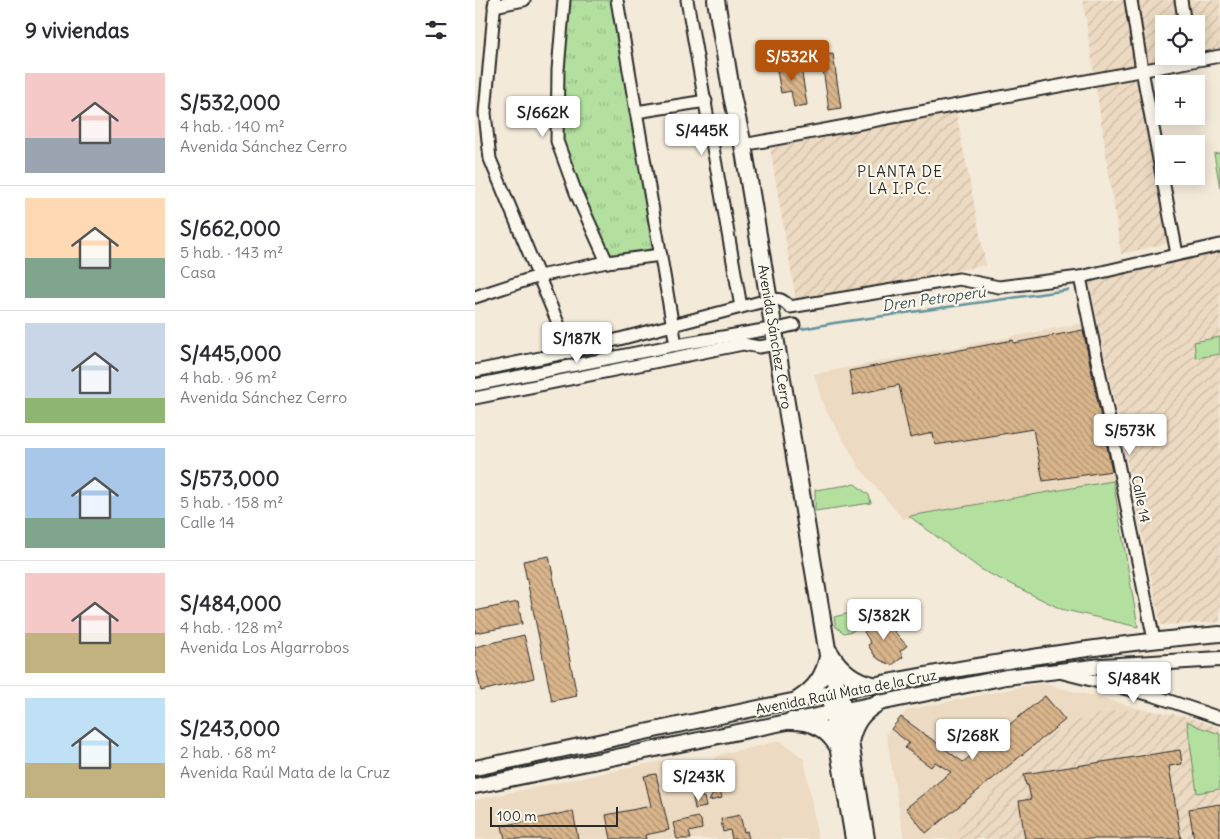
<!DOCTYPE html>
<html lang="es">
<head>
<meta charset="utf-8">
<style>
	body { margin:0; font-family:Delius,sans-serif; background:#f7f7f7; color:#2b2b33; height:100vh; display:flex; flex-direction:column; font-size:19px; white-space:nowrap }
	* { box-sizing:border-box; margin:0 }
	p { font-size:16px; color:#7c7c81 }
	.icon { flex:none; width:28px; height:28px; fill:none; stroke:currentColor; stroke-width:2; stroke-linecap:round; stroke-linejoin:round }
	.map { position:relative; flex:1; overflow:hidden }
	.details { display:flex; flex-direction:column; background:#fff; width:475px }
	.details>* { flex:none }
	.tools { position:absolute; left:680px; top:15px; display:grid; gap:10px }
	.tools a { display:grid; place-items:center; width:50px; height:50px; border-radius:0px; background:#fff; box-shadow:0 2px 12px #0003; font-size:25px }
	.scale { position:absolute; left:15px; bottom:12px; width:128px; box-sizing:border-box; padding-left:5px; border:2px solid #2b2b2b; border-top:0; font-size:14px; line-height:18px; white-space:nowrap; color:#2b2b2b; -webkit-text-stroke:4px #fbf7ec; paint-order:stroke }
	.price { position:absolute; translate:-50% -42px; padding:0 11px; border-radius:5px; background:#fff; color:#222; font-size:16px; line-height:32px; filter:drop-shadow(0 1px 2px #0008) }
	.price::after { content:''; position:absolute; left:50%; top:30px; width:15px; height:11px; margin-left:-8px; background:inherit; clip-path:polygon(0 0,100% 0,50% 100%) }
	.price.current { background:#b45309; color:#fff }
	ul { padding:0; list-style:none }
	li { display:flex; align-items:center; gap:15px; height:125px; padding:0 25px }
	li+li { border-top:1px solid #e1e1e2 }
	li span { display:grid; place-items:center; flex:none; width:140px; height:100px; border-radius:0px; color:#555 }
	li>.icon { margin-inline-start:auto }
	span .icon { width:60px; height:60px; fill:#fffc; stroke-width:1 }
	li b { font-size:21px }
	h2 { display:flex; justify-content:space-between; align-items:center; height:60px; padding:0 25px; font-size:21px }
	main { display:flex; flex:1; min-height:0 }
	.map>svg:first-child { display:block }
	.built { fill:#ecdac2 }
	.industrial { fill:url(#industrial-furrows) }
	.grass { fill:#b3e09f; stroke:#6f8665 }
	.park { fill:url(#park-tufts); stroke:#6f8665 }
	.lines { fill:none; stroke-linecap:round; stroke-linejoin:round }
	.stream { stroke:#63939c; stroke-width:2.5 }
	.building { fill:url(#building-back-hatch); stroke:#2b2b2b }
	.minor-casing { stroke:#2b2b2b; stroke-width:15 }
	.major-casing { stroke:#2b2b2b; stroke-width:18 }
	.highway-casing { stroke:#2b2b2b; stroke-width:20 }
	.minor { stroke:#fbf7ec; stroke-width:11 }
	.major { stroke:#fbf7ec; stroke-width:14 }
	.highway { stroke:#fbf7ec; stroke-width:16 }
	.labels { text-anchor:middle; stroke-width:4.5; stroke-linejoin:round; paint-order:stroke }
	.street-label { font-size:14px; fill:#2b2b2b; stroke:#fbf7ec }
	.neighbourhood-label { font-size:15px; letter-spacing:1px; fill:#2b2b2b; stroke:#fbf7ec }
	.water-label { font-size:15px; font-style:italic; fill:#42565a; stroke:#fbf7ec }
</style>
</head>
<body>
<main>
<section class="details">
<h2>9 viviendas<svg class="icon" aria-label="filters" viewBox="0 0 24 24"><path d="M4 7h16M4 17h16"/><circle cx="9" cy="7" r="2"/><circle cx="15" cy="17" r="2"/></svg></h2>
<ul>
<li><span style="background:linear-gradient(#f6c9c9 65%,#9aa5b1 0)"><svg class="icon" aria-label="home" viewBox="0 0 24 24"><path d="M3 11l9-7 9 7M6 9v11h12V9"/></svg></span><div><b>S/532,000</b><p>4 hab. · 140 m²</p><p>Avenida Sánchez Cerro</p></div></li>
<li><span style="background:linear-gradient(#ffd9b3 60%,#7fa58c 0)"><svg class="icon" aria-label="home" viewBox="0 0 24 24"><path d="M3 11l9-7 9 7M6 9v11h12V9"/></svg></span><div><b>S/662,000</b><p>5 hab. · 143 m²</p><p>Casa</p></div></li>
<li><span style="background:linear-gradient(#c9d6e8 75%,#8fb573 0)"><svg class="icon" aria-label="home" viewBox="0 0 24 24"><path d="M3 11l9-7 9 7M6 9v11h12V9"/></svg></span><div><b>S/445,000</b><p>4 hab. · 96 m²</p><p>Avenida Sánchez Cerro</p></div></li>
<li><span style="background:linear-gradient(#a9c7e8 70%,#7fa58c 0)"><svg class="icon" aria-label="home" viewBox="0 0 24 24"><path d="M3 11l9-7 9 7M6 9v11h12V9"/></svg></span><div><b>S/573,000</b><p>5 hab. · 158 m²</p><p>Calle 14</p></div></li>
<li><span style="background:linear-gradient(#f6c9c9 60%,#c2b280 0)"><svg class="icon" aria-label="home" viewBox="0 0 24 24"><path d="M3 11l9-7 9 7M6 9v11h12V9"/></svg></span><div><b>S/484,000</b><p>4 hab. · 128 m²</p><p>Avenida Los Algarrobos</p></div></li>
<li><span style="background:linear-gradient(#bfe0f5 65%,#c2b280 0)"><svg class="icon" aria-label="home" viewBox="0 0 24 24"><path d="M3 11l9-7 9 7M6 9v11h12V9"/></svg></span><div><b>S/243,000</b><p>2 hab. · 68 m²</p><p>Avenida Raúl Mata de la Cruz</p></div></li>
</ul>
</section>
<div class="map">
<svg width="745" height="839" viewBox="0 0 745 839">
	<defs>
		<pattern id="industrial-furrows" width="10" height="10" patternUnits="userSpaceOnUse" patternTransform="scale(1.25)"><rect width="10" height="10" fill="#ecdac2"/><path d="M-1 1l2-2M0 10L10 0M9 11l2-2" fill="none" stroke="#cbbba7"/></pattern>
		<pattern id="park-tufts" width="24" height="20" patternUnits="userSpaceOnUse" patternTransform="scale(1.25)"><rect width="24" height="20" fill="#b3e09f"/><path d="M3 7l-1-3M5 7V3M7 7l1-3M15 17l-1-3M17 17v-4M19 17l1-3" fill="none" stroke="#9ac089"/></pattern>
		<pattern id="building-back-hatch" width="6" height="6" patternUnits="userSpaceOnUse" patternTransform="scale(1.25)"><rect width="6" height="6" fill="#d9b58b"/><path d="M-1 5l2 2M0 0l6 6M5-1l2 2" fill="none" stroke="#b09372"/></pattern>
	</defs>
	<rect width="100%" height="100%" fill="#f4ead9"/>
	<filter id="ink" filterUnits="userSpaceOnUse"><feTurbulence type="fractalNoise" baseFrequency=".02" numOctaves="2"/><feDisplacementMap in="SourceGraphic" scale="10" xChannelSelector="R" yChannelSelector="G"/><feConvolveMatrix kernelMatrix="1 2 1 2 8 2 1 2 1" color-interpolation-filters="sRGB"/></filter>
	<g filter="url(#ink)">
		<g class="built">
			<path d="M609,323L639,481L428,519L384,467L348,405L339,374Z"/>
			<path d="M566,683L672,710H646L628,712L603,720L578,733L494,811L478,839H429L411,733L432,710Z"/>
			<path d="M306,741L329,759L343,839H0V800L191,760H200L207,763L211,770L218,797L224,795L227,798L237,795L239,792L243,791L237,770L240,758L246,754Z"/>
		</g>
		<g class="industrial">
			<path d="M608,0H745V51L721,55V24H689V56H715L662,66L694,243L646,254Z"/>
			<path d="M481,112L511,265L321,300L295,148Z"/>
			<path d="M745,243V622L686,625L612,270Z"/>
			<path d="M646,710H672L710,716L745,728V839H478L494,811L518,783L578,733L604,720L628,712Z"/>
		</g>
		<g class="grass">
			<path d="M745,153V188L739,154Z"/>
			<path d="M745,337V354L721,358L719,342Z"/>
			<path d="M638,481L663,627L586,609L507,570L434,516Z"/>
			<path d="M380,484L394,495L396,503L340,511V490Z"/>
			<path d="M379,612L388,624L378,631L369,633L361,627L359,617Z"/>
			<path d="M712,721L724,727L745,734V789L722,793Z"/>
		</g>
		<path class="park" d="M93,0H137L183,248L137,257L99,184L84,127Z"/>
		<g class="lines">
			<path class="stream" d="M327,329L359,323L593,290"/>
		</g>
		<g class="building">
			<path d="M358,54L366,108L354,110L346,55Z"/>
			<path d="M325,61L332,105L319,107L316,91L306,93L301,65Z"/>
			<path d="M608,330L637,471L568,481L558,429L460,445L458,433L435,438L424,385L378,395L374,371L538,340L539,343Z"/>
			<path d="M74,556L102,696L77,701L48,561Z"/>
			<path d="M43,602L47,624L0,633V611Z"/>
			<path d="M406,616L432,646L425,651L428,657L417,665L405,660L400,656L393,645L396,643L389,632L391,630L389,626Z"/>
			<path d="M49,635L59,678L6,691L0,663V647Z"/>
			<path d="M570,696L590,720L451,833L431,808L476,772L460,762L456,767L430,748L434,743L416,729L426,717L488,762Z"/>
			<path d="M705,750L707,764L694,766L706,839H550L544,801L556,799L553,785H551L549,774Z"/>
			<path d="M181,774L194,830L170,835L171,839H136L131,815L176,806L169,776Z"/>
			<path d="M245,790L247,798L234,801L239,792Z"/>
			<path d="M224,795L227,797H229L231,807L220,809L218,797Z"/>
			<path d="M745,804V839H719L714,809Z"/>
			<path d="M98,811L103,839H30L27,826Z"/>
			<path d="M265,815L269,832L272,831L274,839H257L255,830L248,832L246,819Z"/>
			<path d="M223,817L226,820L227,829L214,832L216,839H202L198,823Z"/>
		</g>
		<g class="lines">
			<g class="minor-casing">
				<g id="minor">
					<path d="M20,0L10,113L15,159L95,352"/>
					<path d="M89,0L83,70L82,141L101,193L132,262"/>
					<path d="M142,0L201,345"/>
					<path d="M212,0L266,307"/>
					<path d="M656,0L667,70L702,254"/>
					<path d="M706,0L710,24"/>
					<path d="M19,6L49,0"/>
					<path d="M161,112L231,101"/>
					<path d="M268,145L745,56"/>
					<path d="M605,277L679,640"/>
					<path d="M0,297L64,276L132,262L186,255"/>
					<path d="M306,328L319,325"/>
					<path d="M0,371L95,352L293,300C304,298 307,299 315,307L484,279L524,287L605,277L745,245"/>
					<path d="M0,385L201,345L289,330"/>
					<path d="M0,398L268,344L284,347L301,344"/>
					<path d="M588,673L680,696L745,718"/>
				</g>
			</g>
			<g class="major-casing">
				<g id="major">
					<path d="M0,768C247,717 493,656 745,634"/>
					<path d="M0,786L531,677L627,666L745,659"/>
				</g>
			</g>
			<g class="highway-casing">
				<g id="highway">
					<path id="s1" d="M241,0L257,96L268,145L353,655L357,674L364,691L375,742L391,839"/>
					<path d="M355,653C365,670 378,681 398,685"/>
					<path d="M323,700C340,689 349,677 353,657"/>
					<path d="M356,704L379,839"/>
					<path d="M316,721C337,721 350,727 362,745"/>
					<path d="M375,742C379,723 387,712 403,703"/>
				</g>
			</g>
			<use href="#minor" class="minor"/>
			<use href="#major" class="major"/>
			<use href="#highway" class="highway"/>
		</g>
	</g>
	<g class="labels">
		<g class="street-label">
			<text dy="5" stroke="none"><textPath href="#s1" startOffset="342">Avenida Sánchez Cerro</textPath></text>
			<text transform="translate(666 499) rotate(79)" y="5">Calle 14</text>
			<text transform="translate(371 692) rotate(-11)" y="5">Avenida Raúl Mata de la Cruz</text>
		</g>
		<g class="neighbourhood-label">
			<text x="425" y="177">PLANTA DE<tspan x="425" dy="17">LA I.P.C.</tspan></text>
		</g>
		<g class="water-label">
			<text transform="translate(459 299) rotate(-8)" y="5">Dren Petroperú</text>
		</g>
	</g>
</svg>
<div class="tools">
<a><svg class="icon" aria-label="locate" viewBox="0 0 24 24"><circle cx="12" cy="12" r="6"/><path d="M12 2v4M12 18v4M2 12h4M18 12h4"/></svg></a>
<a>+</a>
<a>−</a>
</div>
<div class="scale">100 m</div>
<b class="price current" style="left:317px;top:82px">S/532K</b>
<b class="price" style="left:68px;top:138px">S/662K</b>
<b class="price" style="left:227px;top:156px">S/445K</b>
<b class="price" style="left:102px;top:364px">S/187K</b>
<b class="price" style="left:655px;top:456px">S/573K</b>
<b class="price" style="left:409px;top:641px">S/382K</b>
<b class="price" style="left:659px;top:704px">S/484K</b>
<b class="price" style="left:498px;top:761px">S/268K</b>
<b class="price" style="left:224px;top:802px">S/243K</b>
</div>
</main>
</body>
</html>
